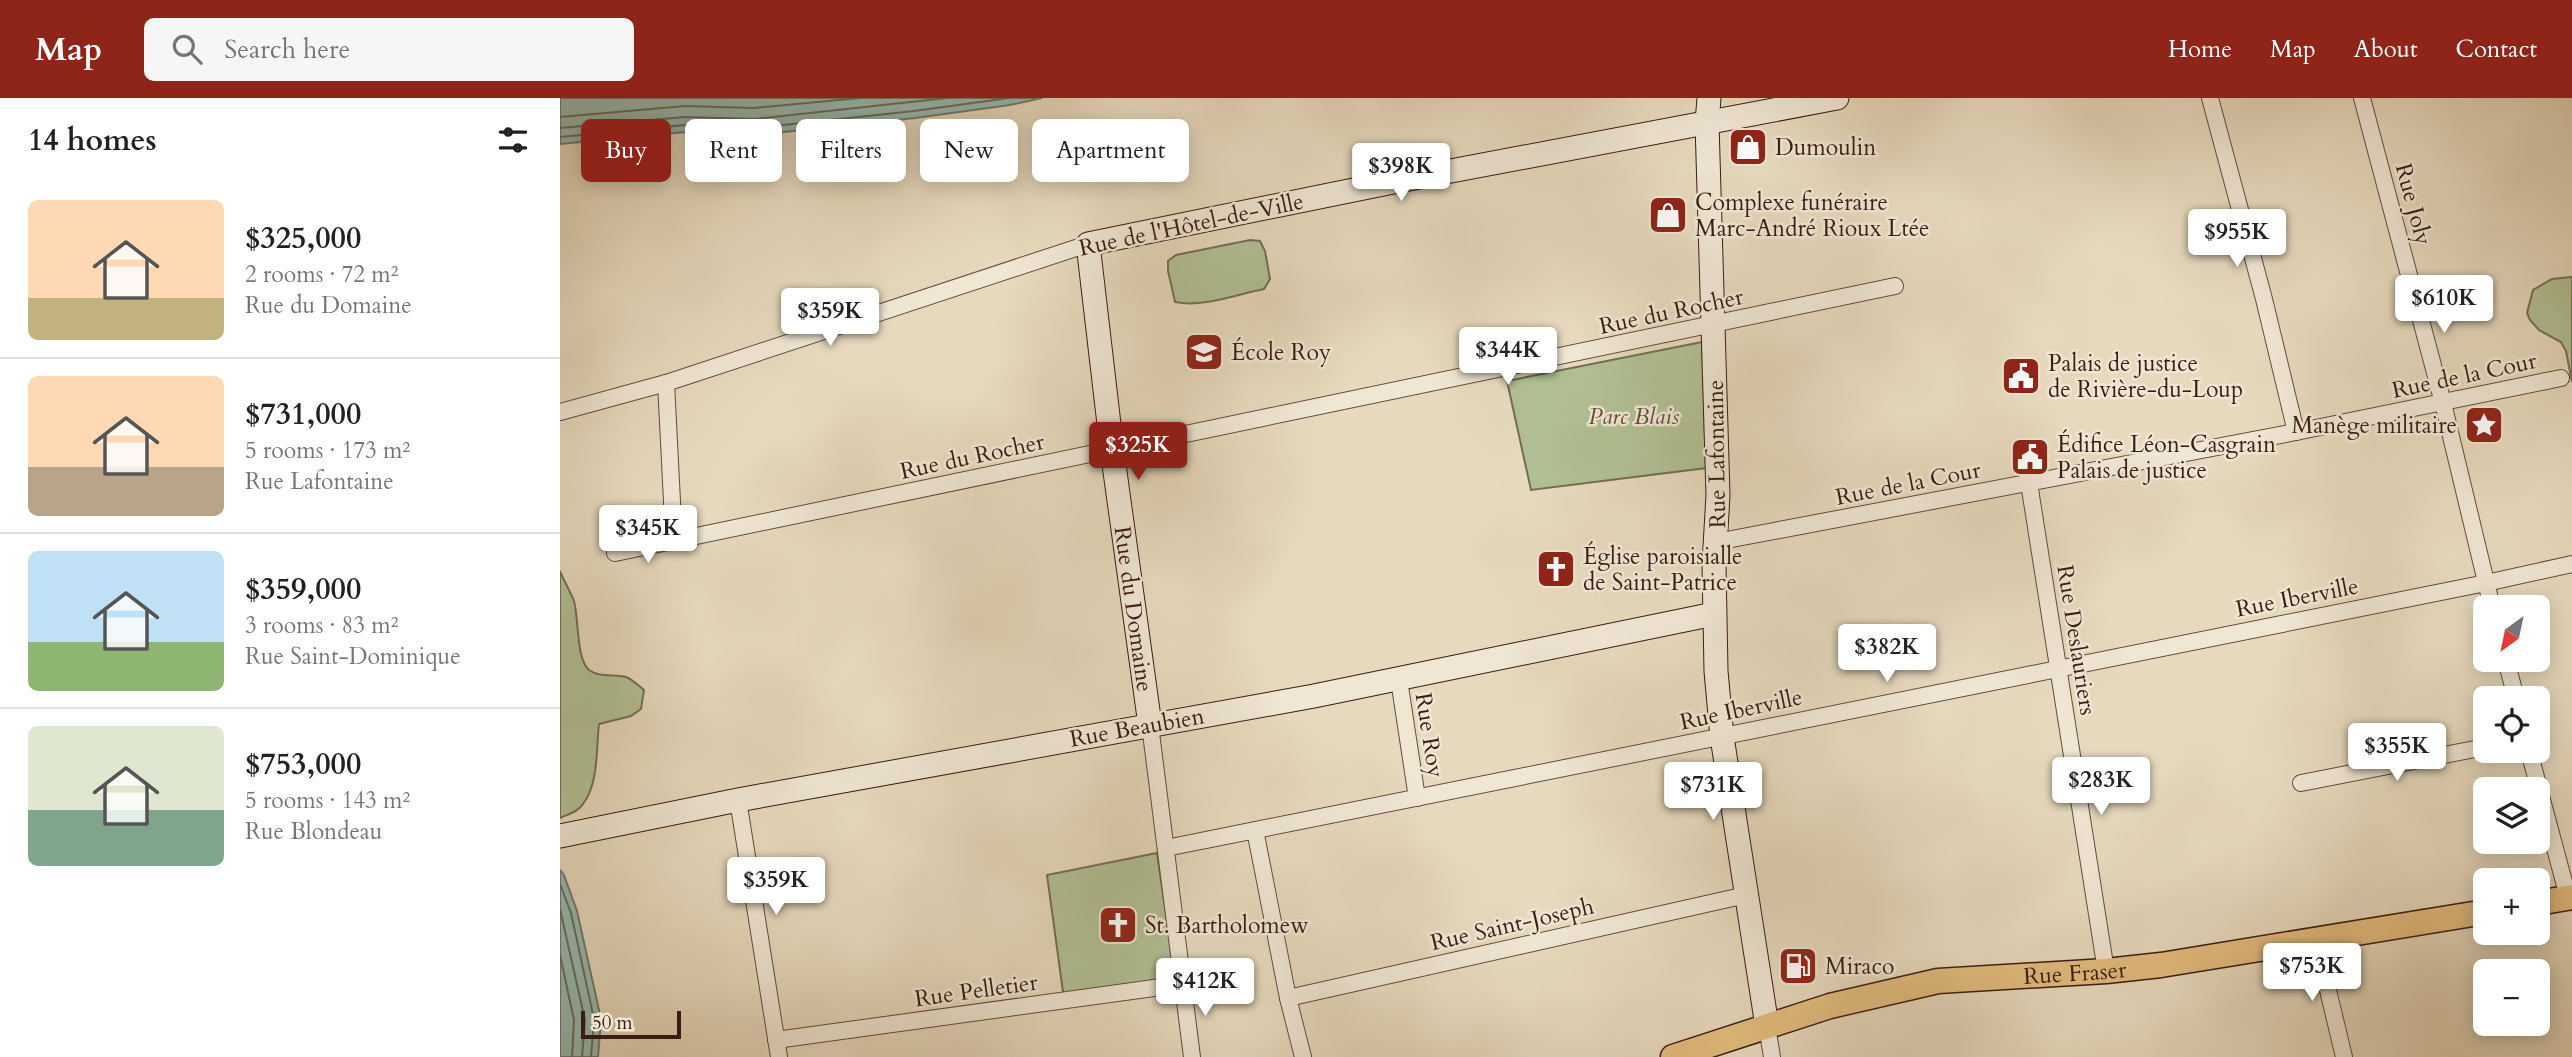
<!DOCTYPE html>
<html lang="en">
<head>
<meta charset="utf-8">
<style>
	body { margin:0; font-family:Cardo,serif; background:#f6f6f6; color:#202124; height:100vh; display:flex; flex-direction:column; font-size:26px; white-space:nowrap }
	* { box-sizing:border-box; margin:0 }
	p { font-size:23px; color:#757577 }
	.icon { flex:none; width:38px; height:38px; fill:none; stroke:currentColor; stroke-width:2; stroke-linecap:round; stroke-linejoin:round }
	.map { position:relative; flex:1; overflow:hidden }
	.panel { display:flex; flex-direction:column; background:#fff; width:560px }
	.panel>* { flex:none }
	.hud { position:absolute; left:21px; top:21px; width:665px; height:63px; display:flex; gap:14px }
	.needle { width:46px; rotate:213deg }
	.fabs { position:absolute; left:1913px; top:497px; display:grid; gap:14px }
	.fabs a { display:grid; place-items:center; width:77px; height:77px; border-radius:10px; background:#fff; box-shadow:0 4px 18px #0003; font-size:35px }
	.scale { position:absolute; left:21px; bottom:18px; width:100px; box-sizing:border-box; padding-left:7px; border:4px solid #391c12; border-top:0; font-size:19px; line-height:24px; white-space:nowrap; color:#391c12; -webkit-text-stroke:5px #efe6d4; paint-order:stroke }
	.price { position:absolute; translate:-50% -60px; padding:0 16px; border-radius:7px; background:#fff; color:#222; font-size:23px; line-height:46px; filter:drop-shadow(0 2px 4px #0008) }
	.price::after { content:''; position:absolute; left:50%; top:42px; width:21px; height:16px; margin-left:-10px; background:inherit; clip-path:polygon(0 0,100% 0,50% 100%) }
	.price.selected { background:#8f2418; color:#fff }
	ul { padding:0; list-style:none }
	li { display:flex; align-items:center; gap:21px; height:175px; padding:0 28px }
	li+li { border-top:2px solid #e0e0e0 }
	li span { display:grid; place-items:center; flex:none; width:196px; height:140px; border-radius:10px; color:#555 }
	li>.icon { margin-inline-start:auto }
	span .icon { width:84px; height:84px; fill:#fffc; stroke-width:1 }
	li b { font-size:30px }
	h2 { display:flex; justify-content:space-between; align-items:center; height:84px; padding:0 28px; font-size:30px }
	.chip { padding:0 24px; border-radius:10px; background:#fff; box-shadow:0 4px 18px #0003; font-size:24px; line-height:63px }
	.chip.selected { background:#8f2418; color:#fff }
	header { display:flex; align-items:center; gap:42px; box-sizing:border-box; height:98px; padding:0 35px; background:#8f2418; color:#fff }
	header strong { font-size:33px }
	nav { display:flex; gap:38px; margin-inline-start:auto; font-size:24px }
	.search { width:490px; height:63px; background:#f6f6f6; display:flex; align-items:center; gap:18px; box-sizing:border-box; padding:0 24px; border-radius:10px; color:#757577; font-size:26px }
	main { display:flex; flex:1; min-height:0 }
	.map>svg:first-child { display:block }
	.green { fill:#b1c094; stroke:#756e53; stroke-width:2 }
	.water { fill:#96baaf; stroke:#717b70; stroke-width:2 }
	.lines { fill:none; stroke-linecap:round; stroke-linejoin:round }
	.shore { stroke:#686b60; stroke-width:2 }
	.street-casing { stroke:#644b3d; stroke-width:18 }
	.secondary-casing { stroke:#391c12; stroke-width:25 }
	.primary-casing { stroke:#391c12; stroke-width:27 }
	.street { stroke:#efe6d4; stroke-width:16 }
	.secondary { stroke:#efe6d4; stroke-width:23 }
	.primary { stroke:#e3bc7e; stroke-width:24 }
	.labels { text-anchor:middle; stroke-width:5; stroke-linejoin:round; paint-order:stroke }
	.poi-label { font-size:23px; fill:#391c12; stroke:#efe6d4; text-anchor:start }
	.street-label { font-size:23px; fill:#391c12; stroke:#efe6d4 }
	.park-label { font-size:23px; font-style:italic; fill:#5d4d39; stroke:#efe6d4 }
</style>
</head>
<body>
<header>
<strong>Map</strong>
<div class="search"><svg class="icon" aria-label="search" viewBox="0 0 24 24"><circle cx="10" cy="10" r="6"/><path d="M15 15l6 6"/></svg>Search here</div>
<nav><a>Home</a><a>Map</a><a>About</a><a>Contact</a></nav>
</header>
<main>
<section class="panel">
<h2>14 homes<svg class="icon" aria-label="filters" viewBox="0 0 24 24"><path d="M4 7h16M4 17h16"/><circle cx="9" cy="7" r="2"/><circle cx="15" cy="17" r="2"/></svg></h2>
<ul>
<li><span style="background:linear-gradient(#ffd9b3 70%,#c2b280 0)"><svg class="icon" aria-label="home" viewBox="0 0 24 24"><path d="M3 11l9-7 9 7M6 9v11h12V9"/></svg></span><div><b>$325,000</b><p>2 rooms · 72 m²</p><p>Rue du Domaine</p></div></li>
<li><span style="background:linear-gradient(#ffd9b3 65%,#b9a48a 0)"><svg class="icon" aria-label="home" viewBox="0 0 24 24"><path d="M3 11l9-7 9 7M6 9v11h12V9"/></svg></span><div><b>$731,000</b><p>5 rooms · 173 m²</p><p>Rue Lafontaine</p></div></li>
<li><span style="background:linear-gradient(#bfe0f5 65%,#8fb573 0)"><svg class="icon" aria-label="home" viewBox="0 0 24 24"><path d="M3 11l9-7 9 7M6 9v11h12V9"/></svg></span><div><b>$359,000</b><p>3 rooms · 83 m²</p><p>Rue Saint-Dominique</p></div></li>
<li><span style="background:linear-gradient(#dfe7d0 60%,#7fa58c 0)"><svg class="icon" aria-label="home" viewBox="0 0 24 24"><path d="M3 11l9-7 9 7M6 9v11h12V9"/></svg></span><div><b>$753,000</b><p>5 rooms · 143 m²</p><p>Rue Blondeau</p></div></li>
</ul>
</section>
<div class="map">
<svg width="2012" height="959" viewBox="0 0 2012 959">
	<rect width="100%" height="100%" fill="#e6d9bd"/>
	<filter id="stains"><feTurbulence type="fractalNoise" baseFrequency=".00286" numOctaves="4"/><feColorMatrix values="0 0 0 0 .2 0 0 0 0 .09 0 0 0 0 .02 0 0 0 .5 -.17"/></filter>
	<radialGradient id="worn" r=".72"><stop offset=".6" stop-color="#630" stop-opacity="0"/><stop offset="1" stop-color="#630" stop-opacity=".3"/></radialGradient>
	<g class="green">
		<path d="M690,142L700,143L705,153L710,181L704,191C677,196 643,210 615,204L608,173V163L616,157Z"/>
		<path d="M2012,179V284L2006,253L2001,244L1979,232L1970,222L1967,215L1973,192L1992,181Z"/>
		<path d="M1142,244L1146,370L971,392L947,283Z"/>
		<path d="M0,473C4,483 10,493 14,503C19,521 16,561 29,572C40,580 54,576 66,579C72,581 79,588 84,592L81,611L71,618L39,626C36,650 39,685 23,706C18,714 8,716 0,720Z"/>
		<path d="M597,755L616,885L504,901L487,777Z"/>
	</g>
	<g class="water">
		<path d="M0,0H482L450,7L355,20L272,29L195,37L126,34L0,46Z"/>
		<path d="M0,772L4,777L17,813L41,921L38,959H0Z"/>
	</g>
	<g class="lines">
		<g class="shore">
			<path d="M0,19L125,8L194,10L300,0"/>
			<path d="M0,30L125,19L195,21L387,0"/>
			<path d="M0,39L125,27L195,30L354,13L449,0"/>
			<path d="M0,786L11,815L34,921L31,959"/>
			<path d="M0,811L25,922L22,959"/>
			<path d="M0,857L14,922L12,959"/>
		</g>
		<g class="street-casing">
			<g id="street">
				<path d="M1650,0L1704,201L1736,334"/>
				<path d="M1802,0L1883,305L1932,509"/>
				<path d="M106,285L114,443"/>
				<path d="M0,314L106,285L528,146"/>
				<path d="M1469,385L1546,873"/>
				<path d="M1156,444L1736,334L2001,280"/>
				<path d="M55,455L1335,188"/>
				<path d="M1946,562L1956,600"/>
				<path d="M839,582L857,700"/>
				<path d="M590,627L632,959"/>
				<path d="M1969,653L2008,799"/>
				<path d="M1741,685L1925,649"/>
				<path d="M178,702L219,959"/>
				<path d="M695,732L728,900L743,959"/>
				<path d="M606,750L1926,485L2012,466"/>
				<path d="M1756,842L1784,959"/>
				<path d="M728,900L1186,797"/>
				<path d="M1207,928L1212,959"/>
				<path d="M216,942L623,886"/>
			</g>
		</g>
		<g class="secondary-casing">
			<g id="secondary">
				<path d="M1149,0L1147,25L1158,397L1154,466L1156,573L1162,639L1207,928"/>
				<path d="M590,627L552,352L528,146L838,83L1277,0"/>
				<path d="M0,738L178,702L754,598L1154,516"/>
			</g>
		</g>
		<g class="primary-casing">
			<g id="primary">
				<path d="M1978,805L2012,799"/>
				<path id="s1" d="M1113,959L1270,908L1378,883L1546,873L1601,867L1925,814"/>
			</g>
		</g>
		<use href="#street" class="street"/>
		<use href="#secondary" class="secondary"/>
		<use href="#primary" class="primary"/>
	</g>
	<defs>
		<g id="shop-square" transform="scale(2.0125)"><rect x="-9" y="-9" width="18" height="18" rx="4" fill="#8f2418" stroke="#efe6d4"/><path d="M-5-2.5h2.3a2.7 3.5 0 0 1 5.4 0H5L5.5 6h-11ZM-1.5-2.5h3a1.5 2.3 0 0 0-3 0Z" fill="#fff"/></g>
		<g id="school-square" transform="scale(2.0125)"><rect x="-9" y="-9" width="18" height="18" rx="4" fill="#8f2418" stroke="#efe6d4"/><path d="M0-5L7-2L0 1L-7-2ZM-4 1L0 2.5L4 1V4Q0 6-4 4Z" fill="#fff"/></g>
		<g id="civic-square" transform="scale(2.0125)"><rect x="-9" y="-9" width="18" height="18" rx="4" fill="#8f2418" stroke="#efe6d4"/><path d="M-.6-6.5H3V-4.5H.6V-3L4-1V1h2V6H-6V1h2V-1L-.6-3ZM-1.2 2.5V6h2.4V2.5Z" fill="#fff"/></g>
		<g id="sight-square" transform="scale(2.0125)"><rect x="-9" y="-9" width="18" height="18" rx="4" fill="#8f2418" stroke="#efe6d4"/><path d="M0-6L1.8-2.2L6-1.7L2.9 1.2L3.7 5.4L0 3.3L-3.7 5.4L-2.9 1.2L-6-1.7L-1.8-2.2Z" fill="#fff"/></g>
		<g id="church-square" transform="scale(2.0125)"><rect x="-9" y="-9" width="18" height="18" rx="4" fill="#8f2418" stroke="#efe6d4"/><path d="M-1.2-6h2.4v3.5h3.3v2.4h-3.3V6h-2.4V-.1h-3.3v-2.4h3.3Z" fill="#fff"/></g>
		<g id="fuel-square" transform="scale(2.0125)"><rect x="-9" y="-9" width="18" height="18" rx="4" fill="#8f2418" stroke="#efe6d4"/><path d="M-5.5-6h7V0h2V4h1.3V-2.5L3-4.5l.8-.8L6-3V5H2.5V1h-1V6h-7ZM-4.2-4.7v3.2H.2V-4.7Z" fill="#fff"/></g>
	</defs>
	<g fill-rule="evenodd">
		<use href="#shop-square" x="1188" y="49"/>
		<use href="#shop-square" x="1108" y="117"/>
		<use href="#school-square" x="644" y="254"/>
		<use href="#civic-square" x="1461" y="278"/>
		<use href="#sight-square" x="1924" y="327"/>
		<use href="#civic-square" x="1470" y="359"/>
		<use href="#church-square" x="996" y="471"/>
		<use href="#church-square" x="558" y="827"/>
		<use href="#fuel-square" x="1238" y="868"/>
	</g>
	<g class="labels">
		<g class="poi-label">
			<text x="1215" y="57">Dumoulin</text>
			<text x="1135" y="112">Complexe funéraire<tspan x="1135" dy="26">Marc-André Rioux Ltée</tspan></text>
			<text x="671" y="262">École Roy</text>
			<text x="1488" y="273">Palais de justice<tspan x="1488" dy="26">de Rivière-du-Loup</tspan></text>
			<text x="1897" y="335" text-anchor="end">Manège militaire</text>
			<text x="1497" y="354">Édifice Léon-Casgrain<tspan x="1497" dy="26">Palais de justice</tspan></text>
			<text x="1023" y="466">Église paroisialle<tspan x="1023" dy="26">de Saint-Patrice</tspan></text>
			<text x="585" y="835">St. Bartholomew</text>
			<text x="1265" y="876">Miraco</text>
		</g>
		<g class="street-label">
			<text transform="translate(1854 106) rotate(75)" y="8">Rue Joly</text>
			<text transform="translate(631 126) rotate(-12)" y="8">Rue de l'Hôtel-de-Ville</text>
			<text transform="translate(1111 213) rotate(-12)" y="8">Rue du Rocher</text>
			<text transform="translate(1904 277) rotate(-12)" y="8">Rue de la Cour</text>
			<text transform="translate(1156 356) rotate(-91)" y="8">Rue Lafontaine</text>
			<text transform="translate(412 358) rotate(-12)" y="8">Rue du Rocher</text>
			<text transform="translate(1348 385) rotate(-11)" y="8">Rue de la Cour</text>
			<text transform="translate(1737 499) rotate(-11)" y="8">Rue Iberville</text>
			<text transform="translate(574 511) rotate(82)" y="8">Rue du Domaine</text>
			<text transform="translate(1517 542) rotate(81)" y="8">Rue Deslauriers</text>
			<text transform="translate(1181 611) rotate(-12)" y="8">Rue Iberville</text>
			<text transform="translate(577 629) rotate(-10)" y="8">Rue Beaubien</text>
			<text transform="translate(870 637) rotate(81)" y="8">Rue Roy</text>
			<text transform="translate(952 826) rotate(-13)" y="8">Rue Saint-Joseph</text>
			<text dy="8" stroke="none"><textPath href="#s1" startOffset="413">Rue Fraser</textPath></text>
			<text transform="translate(416 892) rotate(-8)" y="8">Rue Pelletier</text>
		</g>
		<g class="park-label">
			<text x="1074" y="326">Parc Blais</text>
		</g>
	</g>
	<rect width="100%" height="100%" filter="url(#stains)"/>
	<rect width="100%" height="100%" fill="url(#worn)"/>
</svg>
<div class="fabs">
<a><svg class="needle" viewBox="-14 -14 28 28"><path d="M0-13l5 13h-10z" fill="#e53935"/><path d="M0 13l5-13h-10z" fill="#757577"/></svg></a>
<a><svg class="icon" aria-label="locate" viewBox="0 0 24 24"><circle cx="12" cy="12" r="6"/><path d="M12 2v4M12 18v4M2 12h4M18 12h4"/></svg></a>
<a><svg class="icon" aria-label="layers" viewBox="0 0 24 24"><path d="M12 4l9 5-9 5-9-5zM3 14l9 5 9-5"/></svg></a>
<a>+</a>
<a>−</a>
</div>
<div class="scale">50 m</div>
<b class="price" style="left:841px;top:105px">$398K</b>
<b class="price" style="left:1677px;top:171px">$955K</b>
<b class="price" style="left:1884px;top:237px">$610K</b>
<b class="price" style="left:270px;top:250px">$359K</b>
<b class="price" style="left:948px;top:289px">$344K</b>
<b class="price selected" style="left:578px;top:384px">$325K</b>
<b class="price" style="left:88px;top:467px">$345K</b>
<b class="price" style="left:1327px;top:586px">$382K</b>
<b class="price" style="left:1837px;top:685px">$355K</b>
<b class="price" style="left:1541px;top:719px">$283K</b>
<b class="price" style="left:1153px;top:724px">$731K</b>
<b class="price" style="left:216px;top:819px">$359K</b>
<b class="price" style="left:1752px;top:905px">$753K</b>
<b class="price" style="left:645px;top:920px">$412K</b>
<div class="hud">
<a class="chip selected">Buy</a>
<a class="chip">Rent</a>
<a class="chip">Filters</a>
<a class="chip">New</a>
<a class="chip">Apartment</a>
</div>
</div>
</main>
</body>
</html>
